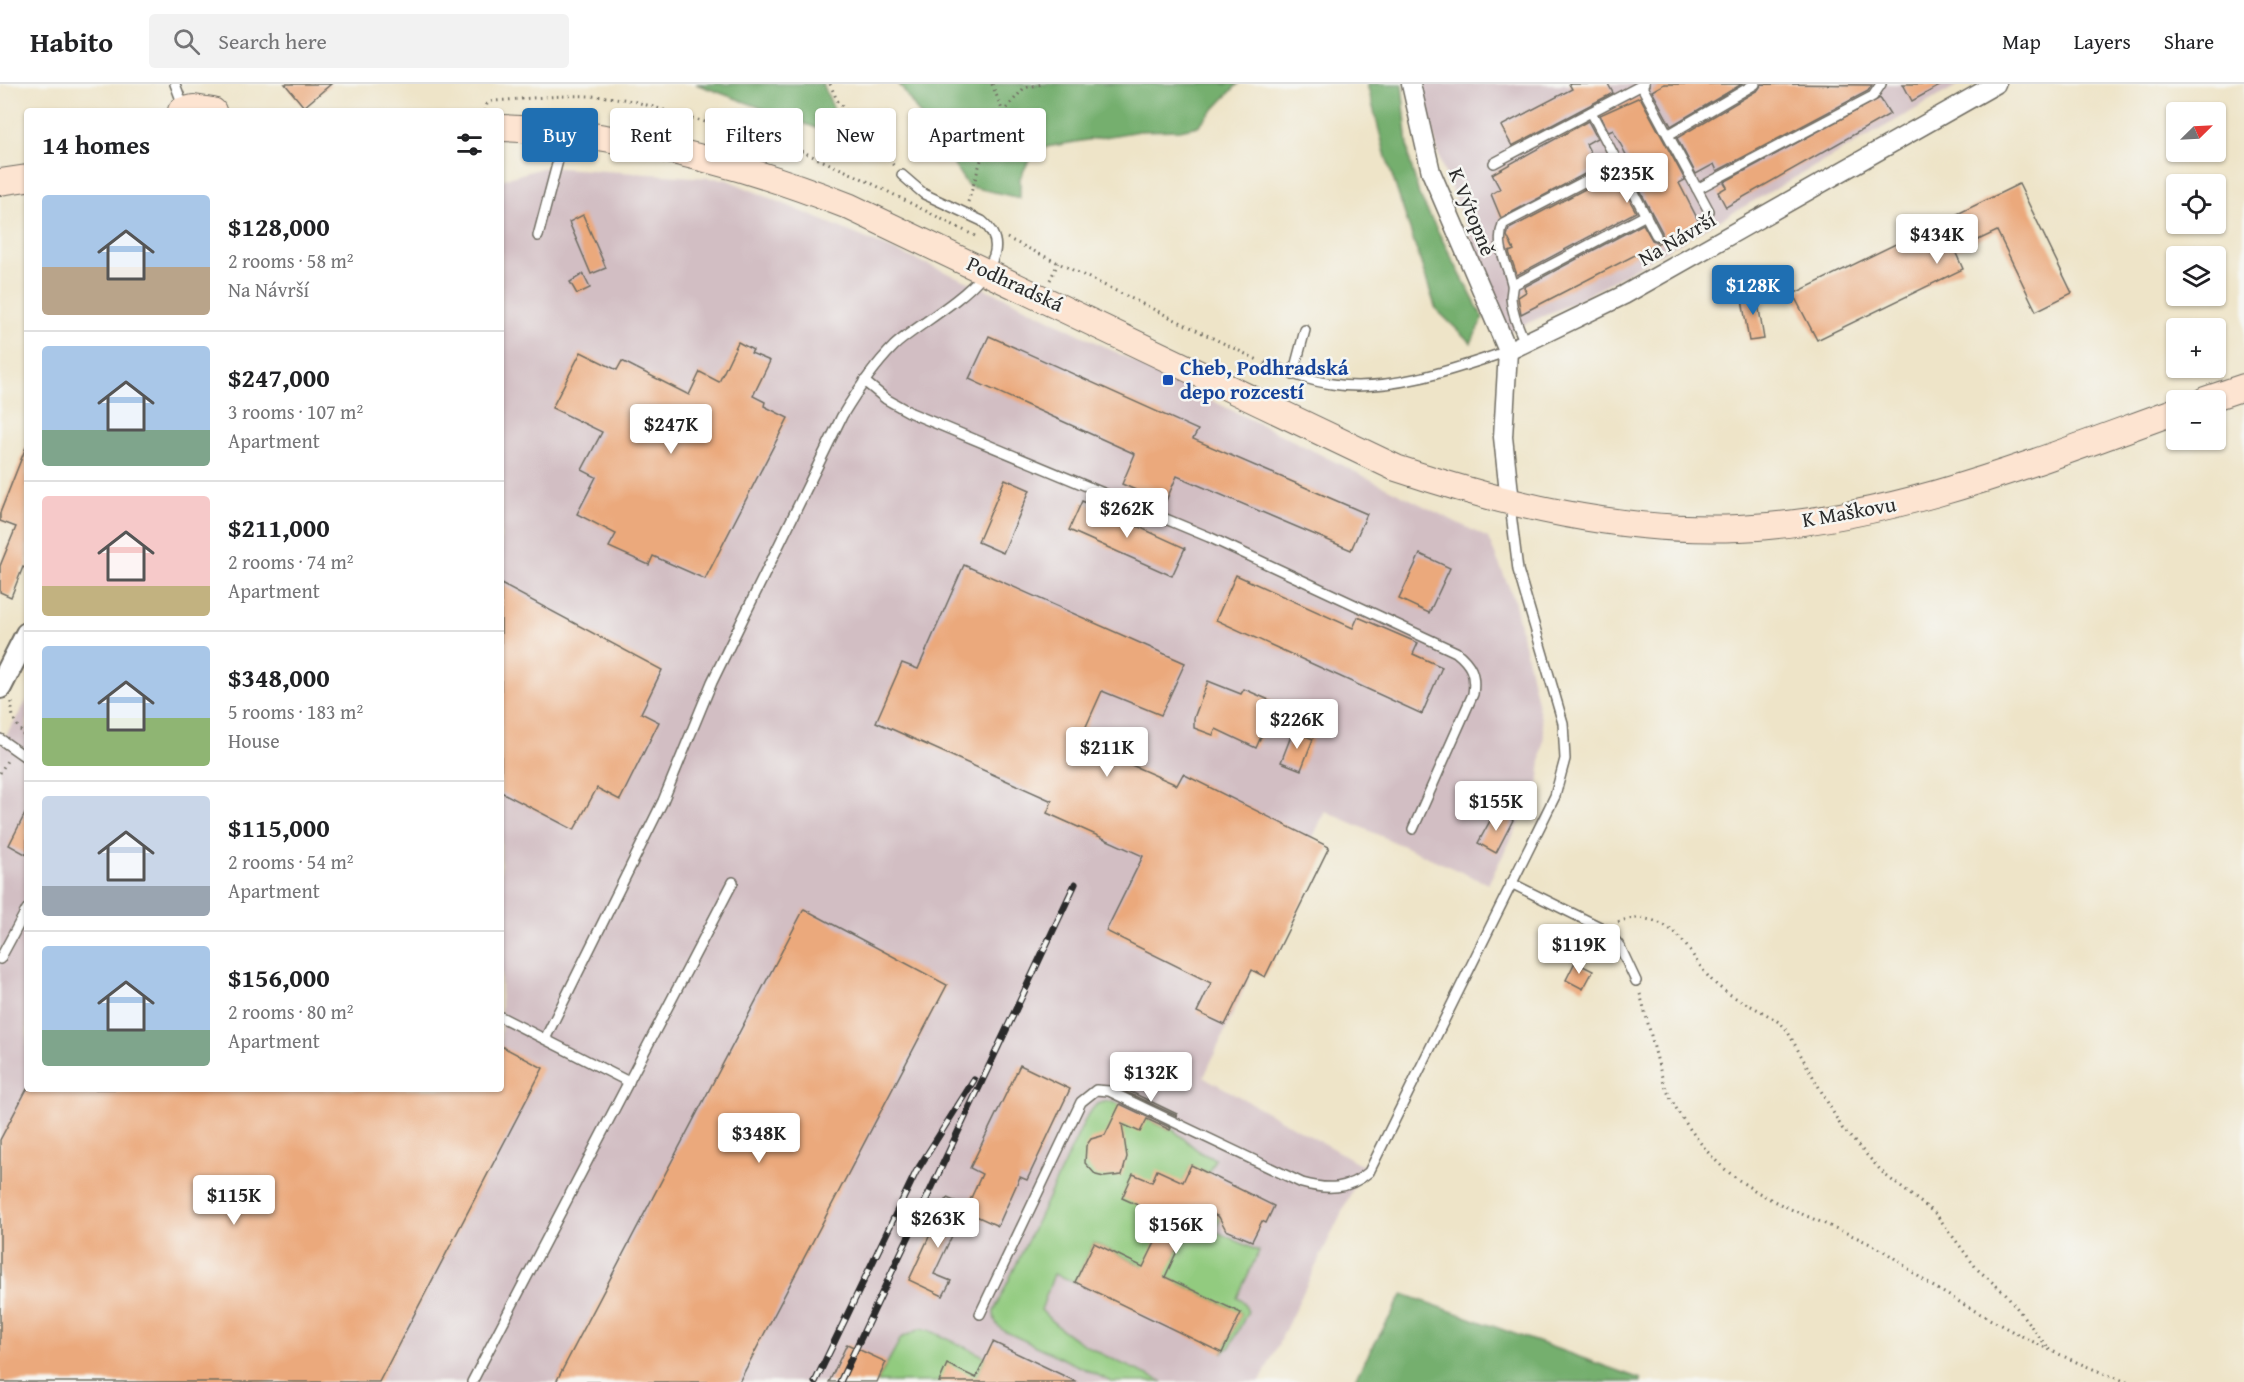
<!DOCTYPE html>
<html lang="en">
<head>
<meta charset="utf-8">
<style>
	body { margin:0; font-family:"Gentium Book Plus",serif; background:#f2f2f2; color:#202124; height:100vh; display:flex; flex-direction:column; font-size:22px; white-space:nowrap }
	* { box-sizing:border-box; margin:0 }
	p { font-size:20px; color:#757577 }
	.icon { flex:none; width:33px; height:33px; fill:none; stroke:currentColor; stroke-width:2; stroke-linecap:round; stroke-linejoin:round }
	.map { position:relative; flex:1; overflow:hidden }
	.panel { position:absolute; left:24px; top:24px; width:480px; height:984px; display:flex; flex-direction:column; background:#fff; border-radius:6px; box-shadow:0 2px 4px #0004 }
	.panel>* { flex:none }
	.banner { position:absolute; left:522px; top:24px; width:570px; height:54px; display:flex; gap:12px }
	.needle { width:39px; rotate:66deg }
	.buttons { position:absolute; left:2166px; top:18px; display:grid; gap:12px }
	.buttons a { display:grid; place-items:center; width:60px; height:60px; border-radius:6px; background:#fff; box-shadow:0 2px 4px #0004; font-size:30px }
	.price { position:absolute; translate:-50% -51px; padding:0 14px; border-radius:6px; background:#fff; color:#222; font-size:20px; line-height:39px; filter:drop-shadow(0 2px 3px #0008) }
	.price::after { content:''; position:absolute; left:50%; top:36px; width:18px; height:14px; margin-left:-9px; background:inherit; clip-path:polygon(0 0,100% 0,50% 100%) }
	.price.selected { background:#1f6fb2; color:#fff }
	ul { padding:0; list-style:none }
	li { display:flex; align-items:center; gap:18px; height:150px; padding:0 18px }
	li+li { border-top:2px solid #e0e0e0 }
	li span { display:grid; place-items:center; flex:none; width:168px; height:120px; border-radius:6px; color:#555 }
	li>.icon { margin-inline-start:auto }
	span .icon { width:72px; height:72px; fill:#fffc; stroke-width:1 }
	li b { font-size:26px }
	h2 { display:flex; justify-content:space-between; align-items:center; height:72px; padding:0 18px; font-size:26px }
	.chip { padding:0 21px; border-radius:6px; background:#fff; box-shadow:0 2px 4px #0004; font-size:21px; line-height:54px }
	.chip.selected { background:#1f6fb2; color:#fff }
	header { display:flex; align-items:center; gap:36px; box-sizing:border-box; height:84px; padding:0 30px; background:#fff; border-bottom:2px solid #e0e0e0 }
	header strong { font-size:28px }
	nav { display:flex; gap:33px; margin-inline-start:auto; font-size:21px }
	.search { width:420px; height:54px; background:#f2f2f2; display:flex; align-items:center; gap:15px; box-sizing:border-box; padding:0 21px; border-radius:6px; color:#757577; font-size:22px }
	.map>svg:first-child { display:block }
	.industrial { fill:#d2bec3 }
	.green { fill:#92cb7f; stroke:#5e7b55; stroke-width:1.5 }
	.forest { fill:#75af6e; stroke:#506d4c; stroke-width:1.5 }
	.building { fill:#eba97b }
	.lines { fill:none; stroke-linecap:round; stroke-linejoin:round }
	.service-casing { stroke:#6f6c62; stroke-width:12 }
	.minor-casing { stroke:#6f6c62; stroke-width:21 }
	.tertiary-casing { stroke:#6f6c62; stroke-width:26 }
	.secondary-casing { stroke:#6f6c62; stroke-width:28 }
	.path { stroke:#6f6c62; stroke-width:3; stroke-dasharray:1.5 4.5; stroke-linecap:butt }
	.service { stroke:#fff; stroke-width:9 }
	.minor { stroke:#fff; stroke-width:18 }
	.tertiary { stroke:#fff; stroke-width:22 }
	.secondary { stroke:#fde4d1; stroke-width:26 }
	.rail-casing { stroke:#2b2b2b; stroke-width:7 }
	.rail { stroke:#f6f6f2; stroke-width:4.5; stroke-dasharray:14; stroke-linecap:butt }
	.transit-dot { fill:#1a4fb4; stroke:#f6f6f2; stroke-width:2 }
	.labels { text-anchor:middle; stroke-width:5; stroke-linejoin:round; paint-order:stroke }
	.street-label { font-size:21px; fill:#2b2b2b; stroke:#f6f6f2 }
	.transit-label { font-size:21px; font-weight:bold; fill:#164399; stroke:#f6f6f2; text-anchor:start }
</style>
</head>
<body>
<header>
<strong>Habito</strong>
<div class="search"><svg class="icon" aria-label="search" viewBox="0 0 24 24"><circle cx="10" cy="10" r="6"/><path d="M15 15l6 6"/></svg>Search here</div>
<nav><a>Map</a><a>Layers</a><a>Share</a></nav>
</header>
<div class="map">
<svg width="2244" height="1298" viewBox="0 0 2244 1298">
	<rect width="100%" height="100%" fill="#f6f6f2"/>
	<filter id="ink" filterUnits="userSpaceOnUse"><feTurbulence type="fractalNoise" baseFrequency=".0167" numOctaves="2"/><feDisplacementMap in="SourceGraphic" scale="12" xChannelSelector="R" yChannelSelector="G"/><feConvolveMatrix kernelMatrix="1 2 1 2 8 2 1 2 1" color-interpolation-filters="sRGB"/></filter>
	<filter id="wash" filterUnits="userSpaceOnUse"><feTurbulence type="fractalNoise" baseFrequency=".008" numOctaves="4" result="noise"/><feDisplacementMap in="SourceGraphic" scale="24" xChannelSelector="R" yChannelSelector="G"/><feGaussianBlur stdDeviation="1.35" result="paint"/><feColorMatrix in="noise" values="0 0 0 0 0 0 0 0 0 0 0 0 0 0 0 0 0 1.4 0 .05"/><feComposite in="paint" operator="in"/></filter>
	<g filter="url(#wash)">
		<rect width="100%" height="100%" fill="#eee4c8"/>
		<g class="industrial">
			<path d="M1421,0H1960L1579,216L1508,248L1440,77Z"/>
			<path d="M545,83L725,95L1007,214L1488,454L1514,515L1544,649L1538,703L1488,800L1325,727L1204,993L1364,1082L1260,1298H0V662L27,616V1005H501V96Z"/>
		</g>
		<g class="green">
			<path d="M1108,1017L1120,1020V1022L1169,1046L1171,1044L1201,1069L1215,1075L1208,1089L1191,1082L1153,1164L1174,1174L1198,1122L1221,1134L1215,1147L1259,1167L1237,1214L1244,1218L1248,1227L1230,1263L1222,1269L1241,1229L1094,1159L1075,1198L1054,1190L1041,1226C1072,1262 1121,1278 1163,1298H1112L1004,1247C996,1241 994,1237 994,1227L1088,1030L1097,1020Z"/>
			<path d="M920,1245L929,1246L986,1273L976,1294L939,1298H877L901,1254Z"/>
		</g>
		<g class="forest">
			<path d="M696,0H823L836,31L857,59Z"/>
			<path d="M899,0H1238L1198,42L1180,46L1139,47L1035,65L1020,94V114L968,102Z"/>
			<path d="M1367,0H1402L1409,73L1419,111L1483,234L1471,259L1436,225L1386,73Z"/>
			<path d="M1403,1210L1641,1295V1298H1353Z"/>
		</g>
		<g id="blocks">
			<g class="building">
				<path d="M285,0H331L304,23Z"/>
				<path d="M1569,0H1608L1613,9L1512,62L1501,42L1572,5Z"/>
				<path d="M1664,0H1742L1671,42L1652,7Z"/>
				<path d="M1762,0L1872,1L1868,7L1717,87L1714,80L1696,90L1677,54L1758,6Z"/>
				<path d="M1903,0H1943L1912,17Z"/>
				<path d="M1640,13L1685,96L1679,99L1699,138L1521,230L1518,213L1526,208L1524,203L1643,140L1652,156L1656,158L1662,154V148L1629,86L1633,84L1613,46L1609,48L1600,31Z"/>
				<path d="M1880,14L1890,30L1726,123L1718,108L1727,103L1724,98Z"/>
				<path d="M1588,37L1597,54L1586,60L1598,83L1501,134L1491,110L1500,105L1492,90Z"/>
				<path d="M1617,93L1636,128L1517,191L1509,168L1514,166L1507,152L1509,145L1604,95L1606,99Z"/>
				<path d="M2019,100L2072,209L2036,227L1997,147L1955,167L1963,185L1817,256L1793,210Z"/>
				<path d="M583,131L606,184L591,190L569,138Z"/>
				<path d="M583,190L590,204L577,210L570,198Z"/>
				<path d="M1756,207L1764,255L1749,257L1741,209Z"/>
				<path d="M989,252L1198,346L1193,355L1367,430L1351,466L1177,392L1165,419L1122,400L1135,370L969,295Z"/>
				<path d="M738,258L753,266L751,269L770,277L753,312L765,318L764,322L788,334L705,495L653,472L649,481L609,463L616,450L577,430L596,393L582,386L602,348L552,324L581,268L617,286L622,277L689,311L700,288L719,298Z"/>
				<path d="M26,363L27,485L23,483L11,513L0,508V482L16,443L0,437V429Z"/>
				<path d="M1005,395L1030,406L1003,469L978,458Z"/>
				<path d="M1082,417L1185,464L1172,492L1069,446Z"/>
				<path d="M1420,470L1450,484L1429,529L1399,515Z"/>
				<path d="M964,481L1185,579L1161,631L1102,607L1079,658L1177,701L1183,690L1329,763L1265,893L1252,886L1225,941L1197,928L1211,899L1106,847L1143,772L1047,729L1052,717L876,638L902,579L918,585Z"/>
				<path d="M1236,491L1353,544L1358,533L1418,559L1413,570L1442,583L1422,630L1216,536Z"/>
				<path d="M501,500L662,586L641,629L659,638L620,716L597,704L574,746L501,708Z"/>
				<path d="M1208,597L1241,610L1244,605L1276,619L1256,664L1216,645L1213,651L1194,644V634Z"/>
				<path d="M1293,647L1313,655L1301,686L1281,678Z"/>
				<path d="M27,726V771L9,761Z"/>
				<path d="M1496,726L1513,736L1496,769L1478,759Z"/>
				<path d="M804,825L947,901L739,1298H556Z"/>
				<path d="M1575,878L1593,887L1583,905L1566,896Z"/>
				<path d="M501,962L543,984L379,1298H0V1056L27,1005H501Z"/>
				<path d="M1020,981L1070,1005L1027,1096L1020,1093L998,1142L965,1127L982,1090L970,1084Z"/>
				<path d="M1127,1006L1177,1030V1032L1126,1008Z"/>
				<path d="M1120,1020L1171,1044L1170,1046L1147,1035L1140,1048L1122,1040L1127,1073L1122,1091L1104,1093L1096,1091L1085,1079L1086,1062L1091,1055L1105,1051Z"/>
				<path d="M1191,1081L1274,1122L1266,1139L1262,1137L1252,1157L1226,1146L1219,1133L1198,1122L1165,1193L1241,1229L1222,1269L1075,1198L1094,1159L1143,1183L1167,1134L1122,1114L1133,1090L1152,1098L1157,1086L1183,1098Z"/>
				<path d="M947,1114L966,1122L934,1190L951,1197L943,1212L909,1196Z"/>
				<path d="M993,1258L1077,1298H939L947,1280L976,1294Z"/>
				<path d="M847,1260L886,1278L877,1298H829Z"/>
			</g>
		</g>
	</g>
	<g filter="url(#ink)">
		<use href="#blocks" fill-opacity="0" stroke="#6f6c62" stroke-width="1.5"/>
		<g class="lines">
			<g class="service-casing">
				<g id="service">
					<path d="M175,0L184,24"/>
					<path d="M1641,1L1709,127"/>
					<path d="M1591,28L1656,151"/>
					<path d="M1668,51L1755,0"/>
					<path d="M1494,79L1644,0"/>
					<path d="M1697,105L1873,12L1881,0"/>
					<path d="M538,152L565,50"/>
					<path d="M1513,201L1646,131"/>
					<path d="M1525,259C1519,244 1512,230 1511,214C1511,209 1513,204 1512,200C1507,178 1495,163 1503,140L1618,80"/>
					<path d="M1270,281C1290,289 1310,297 1332,300C1388,309 1455,285 1508,267"/>
					<path d="M1293,291L1305,246"/>
					<path d="M864,297L886,315L911,329L1209,453L1456,568C1471,580 1476,590 1473,610L1413,745"/>
					<path d="M0,655L27,674"/>
					<path d="M1511,799L1608,847L1620,863L1636,897"/>
					<path d="M0,875L27,825"/>
					<path d="M501,933L629,998"/>
					<path d="M545,955L663,717L712,598L842,332C857,307 873,283 894,262C920,236 1034,182 982,137L924,110L902,91"/>
					<path d="M980,1230L1081,1018L1096,1006L1109,1007L1302,1099C1327,1106 1348,1106 1369,1088L1555,712L1565,675L1563,639L1518,486L1510,421"/>
					<path d="M472,1298L733,798"/>
				</g>
			</g>
			<g class="minor-casing">
				<g id="minor">
					<path d="M1411,0L1431,88L1508,267L1503,353L1510,418"/>
					<path d="M1508,267L1624,211L1996,0"/>
				</g>
			</g>
			<g class="tertiary-casing">
				<path id="tertiary" d="M0,603L27,550"/>
			</g>
			<g class="secondary-casing">
				<g id="secondary">
					<path d="M181,27L194,24L213,27"/>
					<path d="M501,44C621,48 737,78 848,122L1396,384C1507,421 1620,449 1739,444C1891,437 2035,378 2176,327"/>
					<path d="M0,98L27,94"/>
					<path d="M2205,316L2244,303"/>
				</g>
			</g>
			<g class="path">
				<path d="M830,0L837,16L895,83"/>
				<path d="M992,0L1003,28"/>
				<path d="M485,27L487,20L493,17C540,14 586,7 633,17L794,64L859,93L977,153"/>
				<path d="M968,118L988,54L1003,28L1024,4L1043,0"/>
				<path d="M1007,154L1260,277"/>
				<path d="M1050,196L1058,179"/>
				<path d="M12,618C11,632 15,641 24,650L21,654"/>
				<path d="M0,689L8,675"/>
				<path d="M1618,838C1631,833 1641,833 1654,837C1688,848 1693,882 1718,902C1739,919 1765,926 1785,943L1842,1044L1885,1091L1936,1130L1977,1185L2006,1210L2048,1264"/>
				<path d="M1640,910C1648,937 1654,966 1662,993C1670,1020 1690,1046 1707,1067C1751,1119 1822,1134 1880,1165C1900,1176 1916,1193 1936,1204C1997,1241 2060,1274 2127,1298"/>
			</g>
			<use href="#service" class="service"/>
			<use href="#minor" class="minor"/>
			<use href="#tertiary" class="tertiary"/>
			<use href="#secondary" class="secondary"/>
			<g class="rail-casing">
				<g id="rail">
					<path d="M815,1298L916,1088L974,996"/>
					<path d="M840,1298L1075,800"/>
				</g>
			</g>
			<use href="#rail" class="rail"/>
		</g>
	</g>
	<rect class="transit-dot" x="1162" y="290" width="12" height="12" rx="3"/>
	<g class="labels">
		<g class="street-label">
			<text transform="translate(1472 128) rotate(68)" y="7">K Výtopně</text>
			<text transform="translate(1677 155) rotate(-30)" y="7">Na Návrší</text>
			<text transform="translate(1015 200) rotate(25)" y="7">Podhradská</text>
			<text transform="translate(1849 428) rotate(-10)" y="7">K Maškovu</text>
		</g>
		<g class="transit-label">
			<text x="1180" y="291">Cheb, Podhradská<tspan x="1180" dy="24">depo rozcestí</tspan></text>
		</g>
	</g>
</svg>
<div class="buttons">
<a><svg class="needle" viewBox="-14 -14 28 28"><path d="M0-13l5 13h-10z" fill="#e53935"/><path d="M0 13l5-13h-10z" fill="#757577"/></svg></a>
<a><svg class="icon" aria-label="locate" viewBox="0 0 24 24"><circle cx="12" cy="12" r="6"/><path d="M12 2v4M12 18v4M2 12h4M18 12h4"/></svg></a>
<a><svg class="icon" aria-label="layers" viewBox="0 0 24 24"><path d="M12 4l9 5-9 5-9-5zM3 14l9 5 9-5"/></svg></a>
<a>+</a>
<a>−</a>
</div>
<b class="price" style="left:1627px;top:120px">$235K</b>
<b class="price" style="left:1937px;top:181px">$434K</b>
<b class="price selected" style="left:1753px;top:232px">$128K</b>
<b class="price" style="left:671px;top:371px">$247K</b>
<b class="price" style="left:1127px;top:455px">$262K</b>
<b class="price" style="left:1297px;top:666px">$226K</b>
<b class="price" style="left:1107px;top:694px">$211K</b>
<b class="price" style="left:1496px;top:748px">$155K</b>
<b class="price" style="left:1579px;top:891px">$119K</b>
<b class="price" style="left:1151px;top:1019px">$132K</b>
<b class="price" style="left:759px;top:1080px">$348K</b>
<b class="price" style="left:234px;top:1142px">$115K</b>
<b class="price" style="left:938px;top:1165px">$263K</b>
<b class="price" style="left:1176px;top:1171px">$156K</b>
<div class="banner">
<a class="chip selected">Buy</a>
<a class="chip">Rent</a>
<a class="chip">Filters</a>
<a class="chip">New</a>
<a class="chip">Apartment</a>
</div>
<section class="panel">
<h2>14 homes<svg class="icon" aria-label="filters" viewBox="0 0 24 24"><path d="M4 7h16M4 17h16"/><circle cx="9" cy="7" r="2"/><circle cx="15" cy="17" r="2"/></svg></h2>
<ul>
<li><span style="background:linear-gradient(#a9c7e8 60%,#b9a48a 0)"><svg class="icon" aria-label="home" viewBox="0 0 24 24"><path d="M3 11l9-7 9 7M6 9v11h12V9"/></svg></span><div><b>$128,000</b><p>2 rooms · 58 m²</p><p>Na Návrší</p></div></li>
<li><span style="background:linear-gradient(#a9c7e8 70%,#7fa58c 0)"><svg class="icon" aria-label="home" viewBox="0 0 24 24"><path d="M3 11l9-7 9 7M6 9v11h12V9"/></svg></span><div><b>$247,000</b><p>3 rooms · 107 m²</p><p>Apartment</p></div></li>
<li><span style="background:linear-gradient(#f6c9c9 75%,#c2b280 0)"><svg class="icon" aria-label="home" viewBox="0 0 24 24"><path d="M3 11l9-7 9 7M6 9v11h12V9"/></svg></span><div><b>$211,000</b><p>2 rooms · 74 m²</p><p>Apartment</p></div></li>
<li><span style="background:linear-gradient(#a9c7e8 60%,#8fb573 0)"><svg class="icon" aria-label="home" viewBox="0 0 24 24"><path d="M3 11l9-7 9 7M6 9v11h12V9"/></svg></span><div><b>$348,000</b><p>5 rooms · 183 m²</p><p>House</p></div></li>
<li><span style="background:linear-gradient(#c9d6e8 75%,#9aa5b1 0)"><svg class="icon" aria-label="home" viewBox="0 0 24 24"><path d="M3 11l9-7 9 7M6 9v11h12V9"/></svg></span><div><b>$115,000</b><p>2 rooms · 54 m²</p><p>Apartment</p></div></li>
<li><span style="background:linear-gradient(#a9c7e8 70%,#7fa58c 0)"><svg class="icon" aria-label="home" viewBox="0 0 24 24"><path d="M3 11l9-7 9 7M6 9v11h12V9"/></svg></span><div><b>$156,000</b><p>2 rooms · 80 m²</p><p>Apartment</p></div></li>
</ul>
</section>
</div>
</body>
</html>
